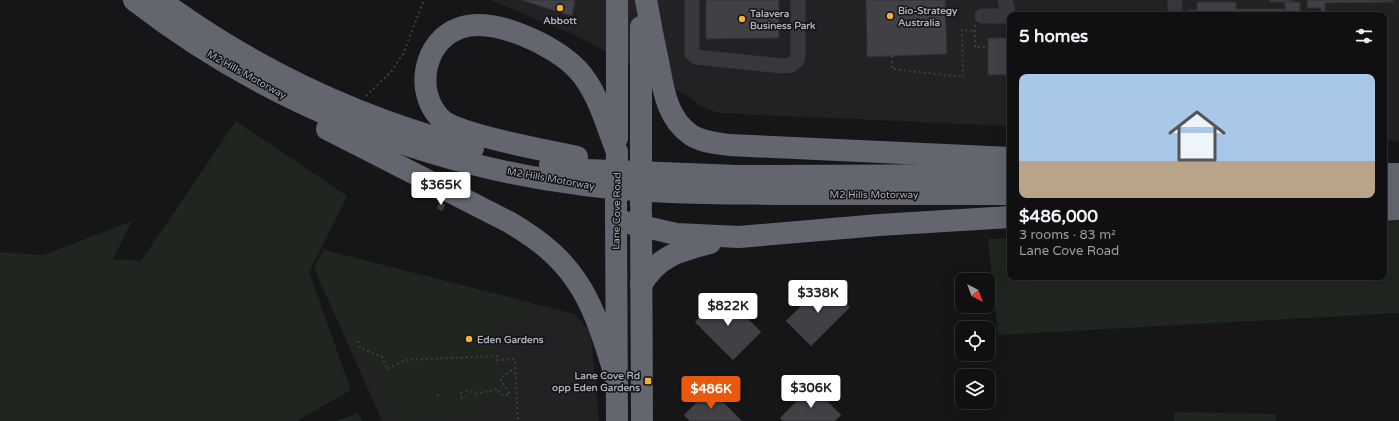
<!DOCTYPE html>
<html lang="en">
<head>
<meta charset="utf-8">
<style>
	body { margin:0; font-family:"Varela Round",sans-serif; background:#1e1e20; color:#f1f3f6; height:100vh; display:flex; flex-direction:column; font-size:15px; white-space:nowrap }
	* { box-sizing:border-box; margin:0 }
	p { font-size:13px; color:#9c9d9f }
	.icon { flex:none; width:22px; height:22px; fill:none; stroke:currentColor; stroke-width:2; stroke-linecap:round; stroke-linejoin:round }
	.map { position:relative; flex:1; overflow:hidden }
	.side { position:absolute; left:1007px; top:12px; width:380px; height:268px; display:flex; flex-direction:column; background:#101012; border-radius:8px; box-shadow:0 4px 16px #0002,0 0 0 1px #303032 }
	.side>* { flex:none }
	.needle { width:26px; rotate:139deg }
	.tools { position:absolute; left:955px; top:273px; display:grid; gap:8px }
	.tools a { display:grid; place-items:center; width:40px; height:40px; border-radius:8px; background:#101012; box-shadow:0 4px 16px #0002,0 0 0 1px #303032; font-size:20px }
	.price { position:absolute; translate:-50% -34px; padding:0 9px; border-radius:4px; background:#fff; color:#222; font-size:13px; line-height:26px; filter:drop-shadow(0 1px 2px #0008) }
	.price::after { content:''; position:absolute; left:50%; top:24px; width:12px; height:9px; margin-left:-6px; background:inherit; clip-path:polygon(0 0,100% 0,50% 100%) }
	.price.current { background:#ea580c; color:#fff }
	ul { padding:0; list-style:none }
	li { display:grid; align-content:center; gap:8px; height:212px; padding:0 12px }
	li+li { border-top:1px solid #303032 }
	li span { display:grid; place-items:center; height:124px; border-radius:8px; color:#555 }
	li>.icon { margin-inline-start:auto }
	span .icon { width:72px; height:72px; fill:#fffc; stroke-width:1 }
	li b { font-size:17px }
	h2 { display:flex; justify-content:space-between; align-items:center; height:48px; padding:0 12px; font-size:17px }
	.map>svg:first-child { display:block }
	.built { fill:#222225 }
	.green { fill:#1e261f }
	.building { fill:#404145; stroke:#303034 }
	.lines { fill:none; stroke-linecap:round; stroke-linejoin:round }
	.path { stroke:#3d3f44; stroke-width:2; stroke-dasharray:2 3; stroke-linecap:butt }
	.minor { stroke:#37383d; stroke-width:15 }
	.highway { stroke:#63666e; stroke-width:22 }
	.highway-bridge { stroke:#63666e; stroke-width:22 }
	.poi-dot { fill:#f2b134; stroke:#111113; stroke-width:1.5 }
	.labels { text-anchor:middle; stroke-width:3; stroke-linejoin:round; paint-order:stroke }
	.poi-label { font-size:10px; font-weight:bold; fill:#a8adb8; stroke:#111113; text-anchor:start }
	.street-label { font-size:10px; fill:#a8adb8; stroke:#111113 }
</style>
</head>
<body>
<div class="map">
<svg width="1399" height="421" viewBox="0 0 1399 421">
	<rect width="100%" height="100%" fill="#161618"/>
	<g class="built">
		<path d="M490,0H1399V141L1384,140V15H1010V126L719,113L702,107L691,98L575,35Z"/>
		<path d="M324,250L575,314L591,333L599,421H382L314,268Z"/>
	</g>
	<g class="green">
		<path d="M236,121L347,196L309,272L351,390L297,421H0V252L44,255L132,221L113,259L141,261Z"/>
		<path d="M1399,221V313L998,335L988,239L1010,238V277H1384V222Z"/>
		<path d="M324,250L532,303L526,320L499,322L501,368L499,376L511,369V372L502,378L512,396L479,397L480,416L397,421L374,368L349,346L314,268Z"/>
		<path d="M1174,412L1276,414V421H1174Z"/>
		<path d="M358,413L362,421H336Z"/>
	</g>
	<g class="building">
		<path d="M521,0H575L572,16Z"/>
		<path d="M706,0H779V38L706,39Z"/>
		<path d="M866,0H945L947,54L867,57Z"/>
		<rect x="1270" y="0" width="23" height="2"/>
		<path d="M1307,0H1393V2L1325,3V12H1321V8H1307Z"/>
		<path d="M1197,2H1236V9H1285V15H1188V10H1197Z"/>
		<rect x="1285" y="2" width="15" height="13"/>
		<rect x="988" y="38" width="22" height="37"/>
		<path d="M440,202L445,205L442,211L437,208Z"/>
		<path d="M825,282L850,307L811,346L786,321Z"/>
		<path d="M723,294L761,332L733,360L695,322Z"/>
		<path d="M812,386L841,415L835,421H783L780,418Z"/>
		<path d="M710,389L742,421H690L684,415Z"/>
	</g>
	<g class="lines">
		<g class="path">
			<path d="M975,25V47H988"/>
			<path d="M892,56V69L963,77L962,30L975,31"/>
			<path d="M366,96L391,72L403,54L424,0"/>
			<path d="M358,341L360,348L382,357L387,369L405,360L497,356V360L513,359L515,363L518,421"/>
			<path d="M466,390L477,394L498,389L501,395L510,394L500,378L515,368"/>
			<path d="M461,392L462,399"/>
			<path d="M438,394V399"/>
		</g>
		<g class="minor">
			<path d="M692,0V53L696,57L782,66C790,66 795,65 798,57V0"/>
			<path d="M1005,0L1009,16"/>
			<path d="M1175,0V15"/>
			<path d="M982,16H1010"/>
		</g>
		<g class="highway">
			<path d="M134,0C264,101 422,165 585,185C653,194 720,193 788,194C862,194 936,194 1010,194"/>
			<path d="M160,0C254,69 360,119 473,148"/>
			<path d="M646,0C650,20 653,40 658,61C663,87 666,118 691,135C702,142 716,143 729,145L1010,158"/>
			<path d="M327,129L509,222C582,264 594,306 617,382"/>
			<path d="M617,138V0"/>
			<path d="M641,153V27"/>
			<path d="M577,157C550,151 456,135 440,118C414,91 424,40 460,28C493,16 555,45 578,70C598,92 606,124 617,152"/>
			<path d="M550,165L587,170L737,176L1010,175"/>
			<path d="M1384,174H1399"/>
			<path d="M1384,193H1399"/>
			<path d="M616,206L617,421"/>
			<path d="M1384,210L1399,209"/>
			<path d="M641,212L642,421"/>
			<path d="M616,220L676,234L739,237L879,225L1010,217"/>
			<path d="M641,285C658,256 679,251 710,243"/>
		</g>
		<g class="highway-bridge">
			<path d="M641,153V205"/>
			<path d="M616,203L617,152"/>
		</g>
	</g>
	<g class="poi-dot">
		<circle cx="560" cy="8" r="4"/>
		<circle cx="890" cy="16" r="4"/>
		<circle cx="742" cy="19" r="4"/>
		<circle cx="469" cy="339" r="4"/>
		<rect x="644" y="377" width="8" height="8" rx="2"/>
	</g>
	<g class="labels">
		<g class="poi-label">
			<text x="898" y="14">Bio-Strategy<tspan x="898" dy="12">Australia</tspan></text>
			<text x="750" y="17">Talavera<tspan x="750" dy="12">Business Park</tspan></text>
			<text x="560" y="24" text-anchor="middle">Abbott</text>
			<text x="477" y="343">Eden Gardens</text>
			<text x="640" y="379" text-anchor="end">Lane Cove Rd<tspan x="640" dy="12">opp Eden Gardens</tspan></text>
		</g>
		<g class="street-label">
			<text transform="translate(247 74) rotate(29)" y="4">M2 Hills Motorway</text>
			<text transform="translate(551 178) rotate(10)" y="4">M2 Hills Motorway</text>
			<text x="874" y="198">M2 Hills Motorway</text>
			<text transform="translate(616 211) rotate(-89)" y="4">Lane Cove Road</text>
		</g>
	</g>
</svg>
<div class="tools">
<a><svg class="needle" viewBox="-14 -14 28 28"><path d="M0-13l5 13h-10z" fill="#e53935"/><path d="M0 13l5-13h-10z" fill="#9c9d9f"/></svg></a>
<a><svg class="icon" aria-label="locate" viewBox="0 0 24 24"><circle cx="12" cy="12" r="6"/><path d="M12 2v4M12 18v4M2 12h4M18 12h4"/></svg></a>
<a><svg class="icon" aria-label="layers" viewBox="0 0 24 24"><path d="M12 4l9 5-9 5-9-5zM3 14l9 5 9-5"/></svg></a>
</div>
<b class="price" style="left:441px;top:206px">$365K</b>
<b class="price" style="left:818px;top:314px">$338K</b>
<b class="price" style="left:728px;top:327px">$822K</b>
<b class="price" style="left:811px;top:409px">$306K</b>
<b class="price current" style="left:711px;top:410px">$486K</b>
<section class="side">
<h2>5 homes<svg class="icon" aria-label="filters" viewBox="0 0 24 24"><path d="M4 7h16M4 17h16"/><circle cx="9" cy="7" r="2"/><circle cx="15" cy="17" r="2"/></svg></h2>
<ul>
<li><span style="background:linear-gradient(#a9c7e8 70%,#b9a48a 0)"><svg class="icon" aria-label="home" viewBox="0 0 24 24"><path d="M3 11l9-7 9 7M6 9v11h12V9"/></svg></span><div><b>$486,000</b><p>3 rooms · 83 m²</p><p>Lane Cove Road</p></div></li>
</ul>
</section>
</div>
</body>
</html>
